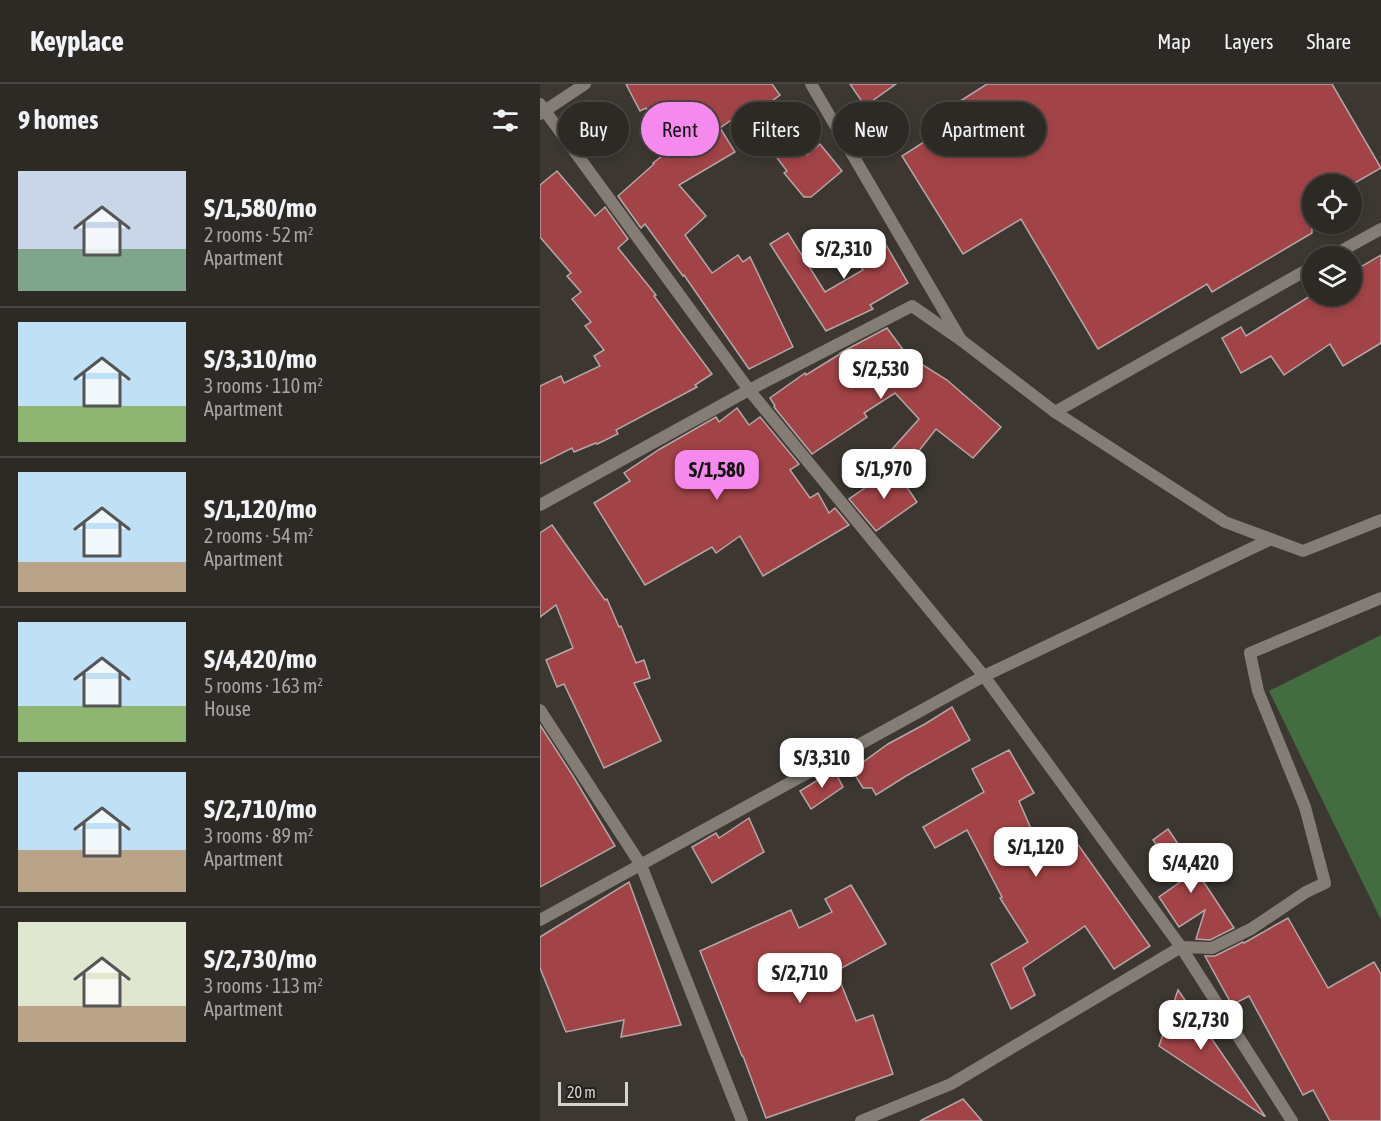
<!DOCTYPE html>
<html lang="en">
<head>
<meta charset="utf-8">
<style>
	body { margin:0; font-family:"Asap Condensed",sans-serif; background:#393532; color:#f1f3f6; height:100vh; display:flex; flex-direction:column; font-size:22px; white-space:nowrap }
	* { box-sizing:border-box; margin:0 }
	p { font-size:20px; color:#a7a6a7 }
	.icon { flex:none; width:33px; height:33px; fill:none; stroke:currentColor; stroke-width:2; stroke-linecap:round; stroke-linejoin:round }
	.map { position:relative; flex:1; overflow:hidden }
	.side { display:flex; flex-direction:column; background:#2d2925; width:540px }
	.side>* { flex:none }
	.guide { position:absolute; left:18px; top:18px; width:570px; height:54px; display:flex; gap:12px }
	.fabs { position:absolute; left:762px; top:90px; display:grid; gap:12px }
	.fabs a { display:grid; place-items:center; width:60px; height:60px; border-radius:50%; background:#2d2925; box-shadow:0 3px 9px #0003,0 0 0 2px #484542; font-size:30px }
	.scale { position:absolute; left:18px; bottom:15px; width:70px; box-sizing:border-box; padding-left:6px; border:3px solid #d7d4d0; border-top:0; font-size:16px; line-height:21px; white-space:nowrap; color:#d7d4d0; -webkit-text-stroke:4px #211f1c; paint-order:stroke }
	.price { position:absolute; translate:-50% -51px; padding:0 14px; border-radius:12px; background:#fff; color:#222; font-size:20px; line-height:39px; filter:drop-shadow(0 2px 3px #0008) }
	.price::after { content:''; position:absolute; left:50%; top:36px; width:18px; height:14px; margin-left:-9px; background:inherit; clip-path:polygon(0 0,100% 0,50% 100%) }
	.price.active { background:#f689ed; color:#111 }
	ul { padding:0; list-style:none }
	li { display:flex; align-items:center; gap:18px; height:150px; padding:0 18px }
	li+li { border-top:2px solid #484542 }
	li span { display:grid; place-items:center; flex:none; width:168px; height:120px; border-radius:0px; color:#555 }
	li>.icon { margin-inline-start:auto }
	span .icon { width:72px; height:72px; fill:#fffc; stroke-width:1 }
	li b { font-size:26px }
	h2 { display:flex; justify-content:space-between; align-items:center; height:72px; padding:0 18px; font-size:26px }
	.tag { padding:0 21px; border-radius:27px; background:#2d2925; box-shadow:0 3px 9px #0003,0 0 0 2px #484542; font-size:21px; line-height:54px }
	.tag.active { background:#f689ed; color:#111 }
	header { display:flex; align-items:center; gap:36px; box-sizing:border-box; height:84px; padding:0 30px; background:#2d2925; border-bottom:2px solid #484542 }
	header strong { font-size:28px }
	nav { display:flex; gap:33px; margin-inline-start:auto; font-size:21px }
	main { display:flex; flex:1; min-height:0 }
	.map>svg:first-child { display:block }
	.green { fill:#436c41 }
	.building { fill:#a24347; stroke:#b3a8a7; stroke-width:1.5 }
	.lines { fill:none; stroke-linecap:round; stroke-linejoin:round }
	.minor { stroke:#837d76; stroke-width:12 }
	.tertiary { stroke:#837d76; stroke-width:12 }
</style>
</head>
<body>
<header>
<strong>Keyplace</strong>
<nav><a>Map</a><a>Layers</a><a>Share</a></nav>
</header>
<main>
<section class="side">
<h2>9 homes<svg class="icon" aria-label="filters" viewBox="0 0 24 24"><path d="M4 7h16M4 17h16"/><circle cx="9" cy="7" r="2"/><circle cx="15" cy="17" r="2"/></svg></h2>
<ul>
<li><span style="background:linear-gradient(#c9d6e8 65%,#7fa58c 0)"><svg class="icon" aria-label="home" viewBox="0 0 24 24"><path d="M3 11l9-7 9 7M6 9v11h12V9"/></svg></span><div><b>S/1,580/mo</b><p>2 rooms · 52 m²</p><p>Apartment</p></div></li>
<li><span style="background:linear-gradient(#bfe0f5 70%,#8fb573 0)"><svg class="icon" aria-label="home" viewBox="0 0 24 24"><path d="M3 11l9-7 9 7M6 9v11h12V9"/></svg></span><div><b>S/3,310/mo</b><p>3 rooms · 110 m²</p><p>Apartment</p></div></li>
<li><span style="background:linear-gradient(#bfe0f5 75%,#b9a48a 0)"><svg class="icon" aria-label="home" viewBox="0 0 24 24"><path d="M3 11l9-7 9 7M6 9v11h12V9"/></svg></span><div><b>S/1,120/mo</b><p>2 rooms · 54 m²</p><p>Apartment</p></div></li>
<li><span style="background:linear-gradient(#bfe0f5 70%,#8fb573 0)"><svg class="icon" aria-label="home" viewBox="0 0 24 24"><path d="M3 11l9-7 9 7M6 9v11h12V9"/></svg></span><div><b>S/4,420/mo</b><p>5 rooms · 163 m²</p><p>House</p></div></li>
<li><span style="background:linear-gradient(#bfe0f5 65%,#b9a48a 0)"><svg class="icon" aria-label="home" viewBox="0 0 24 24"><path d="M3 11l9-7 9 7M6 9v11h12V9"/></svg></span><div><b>S/2,710/mo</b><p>3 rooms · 89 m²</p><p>Apartment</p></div></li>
<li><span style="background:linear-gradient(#dfe7d0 70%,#b9a48a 0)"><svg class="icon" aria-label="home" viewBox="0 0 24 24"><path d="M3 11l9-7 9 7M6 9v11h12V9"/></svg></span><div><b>S/2,730/mo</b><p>3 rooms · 113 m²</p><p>Apartment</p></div></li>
</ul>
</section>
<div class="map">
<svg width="841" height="1037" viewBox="0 0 841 1037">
	<rect width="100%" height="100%" fill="#3c3731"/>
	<path class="green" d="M841,551V836L729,607Z"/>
	<g class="building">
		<path d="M86,0H232L240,11L228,20L267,71L280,60L302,87L271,113H264L244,89L247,87L222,54L218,57L197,32L180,44L195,68L139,101L166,132L145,151L172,189L198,171L203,178L210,173L253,263L209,285L144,191L143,192L105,140L101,144L78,112L114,80L113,79L131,65L106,24L100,27Z"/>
		<path d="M310,0H356L325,22Z"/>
		<path d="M447,0H792L841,84L813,100H772V149L672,208L667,200L558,265L481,135L423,170L362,72L406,44L398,31Z"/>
		<path d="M17,87L55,132L65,123L88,155L78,164L116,211L114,212L172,290L155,301L157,303L76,346L78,350L57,360L56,359L34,368L32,364L0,380V302L21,292L24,299L60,282L54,272L64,266L45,242L51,238L32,215L41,208L27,192L31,189L0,153V101Z"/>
		<path d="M338,147L368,199L330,221L333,225L286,247L230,160L248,149L285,208L323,186L310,164Z"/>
		<path d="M841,171V259L803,282L790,260L744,291L731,272L701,289L682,254L701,243L706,252L770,212H812V188Z"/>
		<path d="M347,244L367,271L407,296L461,343L433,374L396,345L364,386L346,372L379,335L355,309L324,329L327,333L272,370L234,323L235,322L230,314L265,289L266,291L300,270V269Z"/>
		<path d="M197,324L209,341L220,333L259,380L250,386L270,414L278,409L289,429L295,424L309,441L223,492L200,452L176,469L172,463L105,501L54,419L90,397L84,389L120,365L176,333L179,338Z"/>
		<path d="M354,384L377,418L336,447L309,415Z"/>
		<path d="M12,441L65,516L67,515L79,543L81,542L96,579L104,576L110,594L94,599L121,657L64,684L24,600L17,603L6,576L33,564L16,521L0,533V449Z"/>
		<path d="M412,623L430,656L366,692L336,711L332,704H323L312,686L348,660L385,640Z"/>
		<path d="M0,641L33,692L75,762L0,803Z"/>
		<path d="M469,666L494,709L479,717L499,763L527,745L610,862L574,885L545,842L483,884L495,911L471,925L451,880L488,858L460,814L462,813L427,746L395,764L383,743L444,708L432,685Z"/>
		<path d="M294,686L303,703L271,725L260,707Z"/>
		<path d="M209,734L224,768L172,799L152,763L176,749L179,754Z"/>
		<path d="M628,745L671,809L694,844L670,856L656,855L665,826L639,843L619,813L643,796L613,756Z"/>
		<path d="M89,798L141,941L81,953L84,936L26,948L0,884V853Z"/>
		<path d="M311,801L346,860L296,887L316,937L333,931L353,990L226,1034L203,972H202L160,867L251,826L259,844L292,828L285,815Z"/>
		<path d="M748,834L788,904L834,878L841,890V1037H790L773,1006L763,1011L709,912L692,921L665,872H675L703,858L704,859Z"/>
		<path d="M638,906L725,1032H724L619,962Z"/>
		<path d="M423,1015L442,1037H380Z"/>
	</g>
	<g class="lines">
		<g class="minor">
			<path d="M271,0L421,256"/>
			<path d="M0,20L209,306L444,592L641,863L752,1037"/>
			<path d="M0,30L45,0"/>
			<path d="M792,172L841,145"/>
			<path d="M515,328L772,183"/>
			<path d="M0,626L101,781L202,1037"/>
			<path d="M0,836L444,592L729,456"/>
			<path d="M321,1037L411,1000L641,863L672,864L711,845L766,808L785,799L765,723L718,607L710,569L841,514"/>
		</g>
		<path class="tertiary" d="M0,421L209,306L372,222L421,256L515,328L685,438L763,467L841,436"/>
	</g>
</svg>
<div class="fabs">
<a><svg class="icon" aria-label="locate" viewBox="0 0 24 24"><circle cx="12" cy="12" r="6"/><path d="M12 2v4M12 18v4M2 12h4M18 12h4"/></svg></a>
<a><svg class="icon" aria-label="layers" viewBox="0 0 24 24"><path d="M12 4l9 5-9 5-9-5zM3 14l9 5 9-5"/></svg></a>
</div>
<div class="scale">20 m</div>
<b class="price" style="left:304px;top:196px">S/2,310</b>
<b class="price" style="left:341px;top:316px">S/2,530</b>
<b class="price" style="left:344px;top:416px">S/1,970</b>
<b class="price active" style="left:177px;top:417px">S/1,580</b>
<b class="price" style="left:282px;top:705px">S/3,310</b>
<b class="price" style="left:496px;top:794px">S/1,120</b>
<b class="price" style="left:651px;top:810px">S/4,420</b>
<b class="price" style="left:260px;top:920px">S/2,710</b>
<b class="price" style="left:661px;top:967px">S/2,730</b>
<div class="guide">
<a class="tag">Buy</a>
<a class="tag active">Rent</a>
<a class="tag">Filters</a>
<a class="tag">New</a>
<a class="tag">Apartment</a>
</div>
</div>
</main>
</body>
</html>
